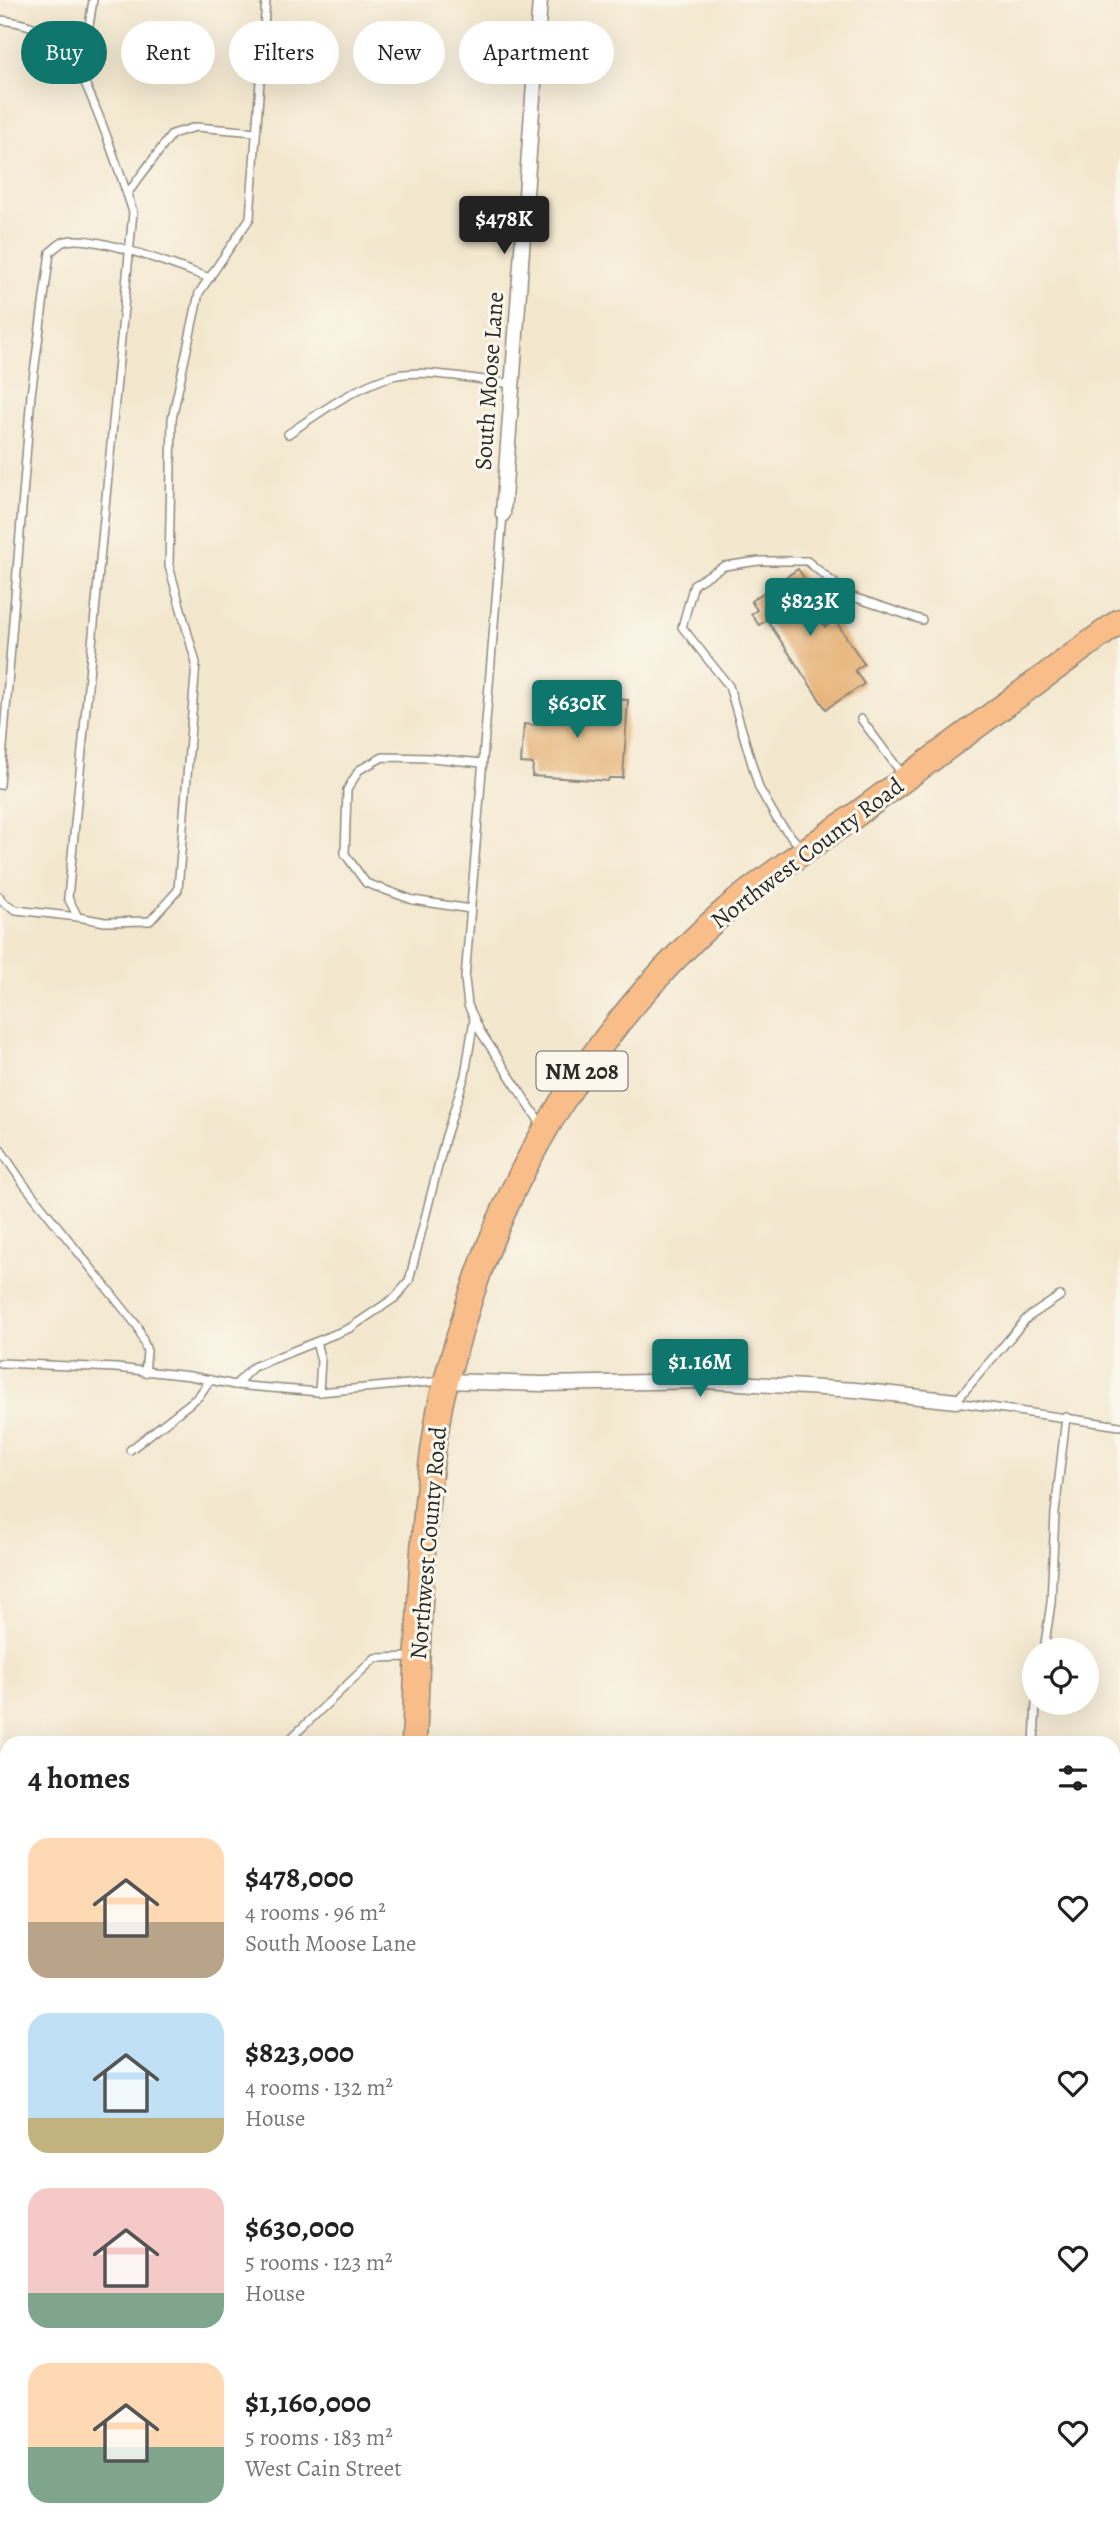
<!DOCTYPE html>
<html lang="en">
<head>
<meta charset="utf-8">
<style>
	body { margin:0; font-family:Alegreya,serif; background:#f6f6f6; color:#222; height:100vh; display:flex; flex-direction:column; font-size:26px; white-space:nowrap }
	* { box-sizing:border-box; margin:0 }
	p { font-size:23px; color:#767676 }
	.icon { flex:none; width:38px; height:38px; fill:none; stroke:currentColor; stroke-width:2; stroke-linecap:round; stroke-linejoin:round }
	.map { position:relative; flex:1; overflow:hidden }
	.side { position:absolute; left:0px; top:1736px; width:1120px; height:798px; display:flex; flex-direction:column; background:#fff; border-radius:21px 21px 0 0; box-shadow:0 7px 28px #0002 }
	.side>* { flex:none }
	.guide { position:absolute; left:21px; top:21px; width:700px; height:63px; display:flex; gap:14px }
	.tools { position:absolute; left:1022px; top:1638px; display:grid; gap:14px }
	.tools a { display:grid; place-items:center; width:77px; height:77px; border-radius:50%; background:#fff; box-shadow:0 7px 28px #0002; font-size:35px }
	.price { position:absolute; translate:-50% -60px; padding:0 16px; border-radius:7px; background:#0f766e; color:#fff; font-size:23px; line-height:46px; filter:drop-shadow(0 2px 4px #0008) }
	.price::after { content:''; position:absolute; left:50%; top:42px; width:21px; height:16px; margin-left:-10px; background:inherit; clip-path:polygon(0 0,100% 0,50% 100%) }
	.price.on { background:#222; color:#fff }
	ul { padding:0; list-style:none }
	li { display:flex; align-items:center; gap:21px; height:175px; padding:0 28px }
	li span { display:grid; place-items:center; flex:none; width:196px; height:140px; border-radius:21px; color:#555 }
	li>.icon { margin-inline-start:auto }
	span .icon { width:84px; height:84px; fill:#fffc; stroke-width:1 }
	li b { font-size:30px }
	h2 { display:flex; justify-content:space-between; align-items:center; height:84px; padding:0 28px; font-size:30px }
	.tag { padding:0 24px; border-radius:32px; background:#fff; box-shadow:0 7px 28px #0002; font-size:24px; line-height:63px }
	.tag.on { background:#0f766e; color:#fff }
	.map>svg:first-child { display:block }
	.building { fill:#e6b277 }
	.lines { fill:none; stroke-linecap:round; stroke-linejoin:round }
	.service-casing { stroke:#8f897c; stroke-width:10 }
	.minor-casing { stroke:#8f897c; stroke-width:17 }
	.trunk-casing { stroke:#8f897c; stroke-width:27 }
	.service { stroke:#fff; stroke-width:7 }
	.minor { stroke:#fff; stroke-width:14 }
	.trunk { stroke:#f8bd89; stroke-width:24 }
	.labels { text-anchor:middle; stroke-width:6; stroke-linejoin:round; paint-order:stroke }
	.shield { fill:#fbf7ec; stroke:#696865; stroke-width:2 }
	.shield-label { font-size:23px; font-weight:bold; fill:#2b2b2b }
	.street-label { font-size:24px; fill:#2b2b2b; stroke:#fbf7ec }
</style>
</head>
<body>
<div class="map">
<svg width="1120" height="2534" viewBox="0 0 1120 2534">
	<rect width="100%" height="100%" fill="#fbf7ec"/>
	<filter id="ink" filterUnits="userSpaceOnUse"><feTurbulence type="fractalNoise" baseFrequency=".0143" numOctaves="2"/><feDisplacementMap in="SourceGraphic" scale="14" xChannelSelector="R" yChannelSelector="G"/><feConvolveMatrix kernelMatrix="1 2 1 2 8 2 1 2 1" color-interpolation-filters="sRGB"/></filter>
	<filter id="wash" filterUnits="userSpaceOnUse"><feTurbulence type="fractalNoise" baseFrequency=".00686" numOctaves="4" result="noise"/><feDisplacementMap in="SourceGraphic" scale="28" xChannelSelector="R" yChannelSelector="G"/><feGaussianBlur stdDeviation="1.57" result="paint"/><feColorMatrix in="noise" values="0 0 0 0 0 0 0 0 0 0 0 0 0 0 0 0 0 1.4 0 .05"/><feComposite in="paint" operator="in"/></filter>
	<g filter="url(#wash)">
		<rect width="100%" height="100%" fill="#f3e7ce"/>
		<g id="blocks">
			<g class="building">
				<path d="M798,569L826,611L818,616L825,627L835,620L864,664L855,670L864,684L826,709L767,620L759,625L751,614L757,610L751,601Z"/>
				<path d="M538,698L612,703L613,699L628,700L623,778H609L608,781L532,776L533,764L521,763L524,724L536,725Z"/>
			</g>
		</g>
	</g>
	<g filter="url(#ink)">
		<use href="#blocks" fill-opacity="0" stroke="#8f897c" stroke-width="2"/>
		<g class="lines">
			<g class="service-casing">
				<g id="service">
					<path d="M0,20C20,22 39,27 56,38C82,55 122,179 133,212L68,898L78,917L105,922L150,921L178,890L196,663L169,566L172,419L199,293L250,218L266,0"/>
					<path d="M77,68L89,26L93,0"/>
					<path d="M127,194L172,134L196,127L256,132"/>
					<path d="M288,434C319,413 356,386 393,376C422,368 480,380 512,384"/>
					<path d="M503,514L465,979L468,1005L480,1031L543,1127"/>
					<path d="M861,719L903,775"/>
					<path d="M0,785L31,395L50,252C54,249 59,244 63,242C90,231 180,268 210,278"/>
					<path d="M802,849L778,821L759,788L729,686L682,627L694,584L724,566L759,561H807L850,596L922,620"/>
					<path d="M0,897L1,901L16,910L78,917"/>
					<path d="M470,909L413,900L366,883L345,854L347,790L359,770L383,757L432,758L482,763"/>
					<path d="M0,1149L23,1183L138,1327L147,1351L145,1373"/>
					<path d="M316,1342L321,1361L319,1392"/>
					<path d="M0,1363L116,1368L190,1376L235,1385L319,1392L442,1381"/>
					<path d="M235,1385L253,1367L350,1328L396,1297L409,1281L445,1139L465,1075L474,1019"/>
					<path d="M956,1401L1027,1318L1060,1296"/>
					<path d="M956,1402L1120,1426"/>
					<path d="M130,1450L198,1397L210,1380"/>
					<path d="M1044,1650L1051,1603L1055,1513L1066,1417"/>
					<path d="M286,1743L375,1658L412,1657"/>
					<path d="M1034,1743L1036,1703"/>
					<path d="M1113,1836L1120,1834"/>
					<path d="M0,2122L7,2123"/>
					<path d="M922,2534V2527"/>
				</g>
			</g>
			<g class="minor-casing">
				<g id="minor">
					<path d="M503,514L540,0"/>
					<path d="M446,1381L542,1384L705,1381L856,1390L956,1401"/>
				</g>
			</g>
			<g class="trunk-casing">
				<g id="trunk">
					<path d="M414,1743C419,1635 420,1525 438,1418C442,1390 451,1363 459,1336C504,1171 597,1023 726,910C767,875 814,845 857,814C945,749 1032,685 1120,621"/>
					<path d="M370,2534V2527"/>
				</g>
			</g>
			<use href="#service" class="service"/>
			<use href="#minor" class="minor"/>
			<use href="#trunk" class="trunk"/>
		</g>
	</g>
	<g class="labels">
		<rect class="shield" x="536.5" y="1051.5" width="91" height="39" rx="5"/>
		<g class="shield-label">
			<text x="582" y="1079">NM 208</text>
		</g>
		<g class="street-label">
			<text transform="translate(489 381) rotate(-86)" y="8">South Moose Lane</text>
			<text transform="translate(807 853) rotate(-37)" y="8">Northwest County Road</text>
			<text transform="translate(428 1543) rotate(-85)" y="8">Northwest County Road</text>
		</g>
	</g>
</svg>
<div class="tools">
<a><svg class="icon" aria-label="locate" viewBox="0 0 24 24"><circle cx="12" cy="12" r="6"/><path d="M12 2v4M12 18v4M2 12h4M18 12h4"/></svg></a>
</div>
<b class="price on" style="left:504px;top:256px">$478K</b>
<b class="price" style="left:810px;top:638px">$823K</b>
<b class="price" style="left:577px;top:740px">$630K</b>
<b class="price" style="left:700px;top:1399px">$1.16M</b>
<div class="guide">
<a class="tag on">Buy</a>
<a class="tag">Rent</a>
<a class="tag">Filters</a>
<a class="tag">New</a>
<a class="tag">Apartment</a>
</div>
<section class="side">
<h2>4 homes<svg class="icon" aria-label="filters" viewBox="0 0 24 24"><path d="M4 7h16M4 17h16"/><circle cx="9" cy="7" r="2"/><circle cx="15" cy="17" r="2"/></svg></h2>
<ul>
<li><span style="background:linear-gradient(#ffd9b3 60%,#b9a48a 0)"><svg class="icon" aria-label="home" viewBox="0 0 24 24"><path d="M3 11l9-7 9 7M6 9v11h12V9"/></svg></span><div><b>$478,000</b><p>4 rooms · 96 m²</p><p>South Moose Lane</p></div><svg class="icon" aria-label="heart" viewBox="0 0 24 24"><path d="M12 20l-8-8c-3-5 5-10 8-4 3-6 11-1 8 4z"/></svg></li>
<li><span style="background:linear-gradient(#bfe0f5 75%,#c2b280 0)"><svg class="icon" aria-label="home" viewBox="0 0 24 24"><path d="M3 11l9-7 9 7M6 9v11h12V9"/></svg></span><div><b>$823,000</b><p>4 rooms · 132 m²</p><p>House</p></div><svg class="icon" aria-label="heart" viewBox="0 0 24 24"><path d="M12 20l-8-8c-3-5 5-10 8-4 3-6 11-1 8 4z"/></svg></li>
<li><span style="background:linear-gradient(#f6c9c9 75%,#7fa58c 0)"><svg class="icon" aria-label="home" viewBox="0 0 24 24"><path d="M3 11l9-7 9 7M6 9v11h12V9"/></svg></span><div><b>$630,000</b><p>5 rooms · 123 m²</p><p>House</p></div><svg class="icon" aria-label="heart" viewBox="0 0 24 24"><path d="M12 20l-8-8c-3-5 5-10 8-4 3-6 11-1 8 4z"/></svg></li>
<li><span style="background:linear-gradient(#ffd9b3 60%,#7fa58c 0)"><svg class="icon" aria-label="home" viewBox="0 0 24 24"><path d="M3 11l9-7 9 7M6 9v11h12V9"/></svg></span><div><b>$1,160,000</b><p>5 rooms · 183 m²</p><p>West Cain Street</p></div><svg class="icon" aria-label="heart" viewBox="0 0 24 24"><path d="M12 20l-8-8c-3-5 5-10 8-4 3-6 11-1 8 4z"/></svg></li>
</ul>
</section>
</div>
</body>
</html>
